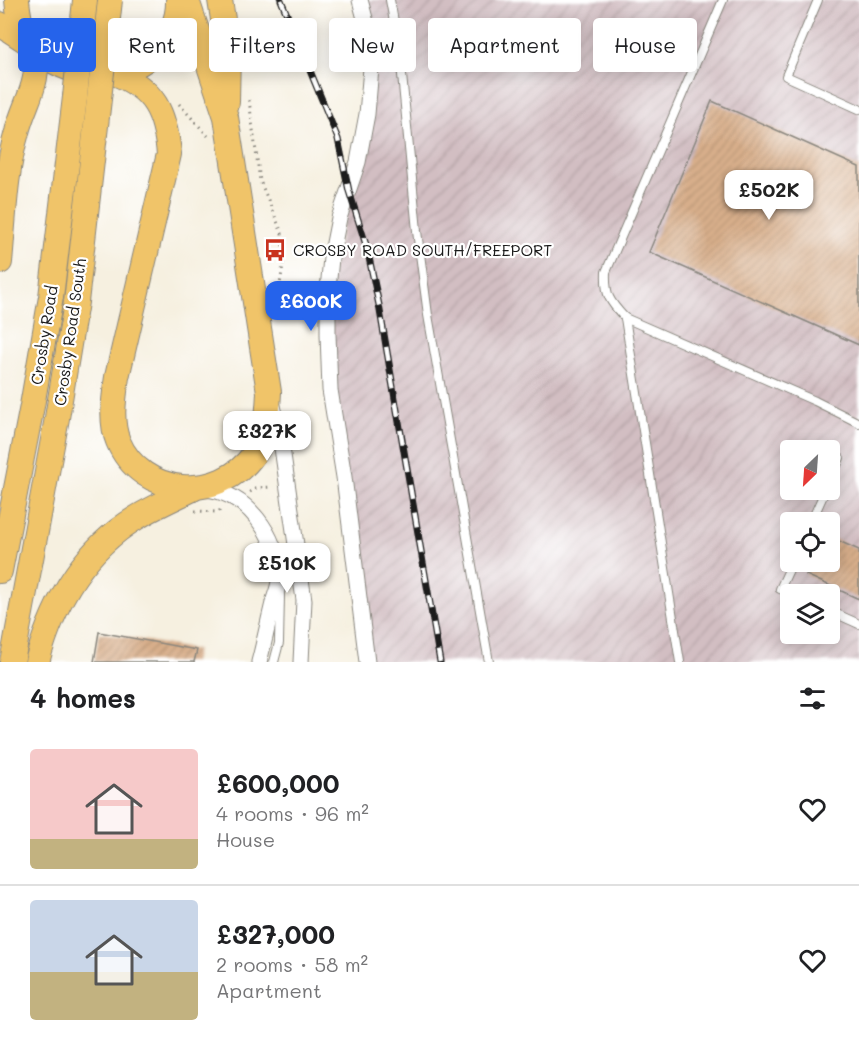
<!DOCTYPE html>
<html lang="en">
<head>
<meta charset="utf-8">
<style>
	body { margin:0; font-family:Mali,sans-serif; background:#f2f2f2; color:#202124; height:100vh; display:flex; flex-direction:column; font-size:22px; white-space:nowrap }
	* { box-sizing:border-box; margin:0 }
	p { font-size:20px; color:#757577 }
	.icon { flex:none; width:33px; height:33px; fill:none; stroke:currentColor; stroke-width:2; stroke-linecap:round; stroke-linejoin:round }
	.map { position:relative; height:662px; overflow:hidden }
	.panel { display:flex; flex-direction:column; background:#fff; flex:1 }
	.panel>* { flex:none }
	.hud { position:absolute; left:18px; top:18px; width:824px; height:54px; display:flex; gap:12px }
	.needle { width:39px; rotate:205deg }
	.buttons { position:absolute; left:780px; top:440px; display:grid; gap:12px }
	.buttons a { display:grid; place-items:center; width:60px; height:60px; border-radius:6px; background:#fff; box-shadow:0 3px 15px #0003; font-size:30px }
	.price { position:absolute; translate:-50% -51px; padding:0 14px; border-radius:12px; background:#fff; color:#222; font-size:20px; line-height:39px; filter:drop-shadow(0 2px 3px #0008) }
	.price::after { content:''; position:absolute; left:50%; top:36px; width:18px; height:14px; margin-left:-9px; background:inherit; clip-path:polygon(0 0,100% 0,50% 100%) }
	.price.current { background:#2563eb; color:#fff }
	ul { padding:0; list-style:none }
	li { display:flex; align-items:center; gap:18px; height:150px; padding:0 30px }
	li+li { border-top:2px solid #e0e0e0 }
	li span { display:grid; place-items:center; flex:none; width:168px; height:120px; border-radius:6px; color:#555 }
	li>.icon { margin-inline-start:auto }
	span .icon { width:72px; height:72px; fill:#fffc; stroke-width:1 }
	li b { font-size:26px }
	h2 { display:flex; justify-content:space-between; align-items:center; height:72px; padding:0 30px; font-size:26px }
	.pill { padding:0 21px; border-radius:6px; background:#fff; box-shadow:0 3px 15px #0003; font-size:21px; line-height:54px }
	.pill.current { background:#2563eb; color:#fff }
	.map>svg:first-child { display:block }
	.industrial { fill:url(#industrial-furrows); fill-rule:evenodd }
	.building { fill:url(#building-hatch) }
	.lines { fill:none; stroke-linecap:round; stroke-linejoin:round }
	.service-casing { stroke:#89867e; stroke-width:10 }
	.minor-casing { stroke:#89867e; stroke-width:17 }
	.trunk-casing { stroke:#89867e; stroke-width:26 }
	.path { stroke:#89867e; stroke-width:3; stroke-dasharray:1.5 4.5; stroke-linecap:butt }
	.service { stroke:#fff; stroke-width:8 }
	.minor { stroke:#fff; stroke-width:15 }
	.trunk { stroke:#f0c469; stroke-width:24 }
	.rail-casing { stroke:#1c1c1c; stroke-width:7 }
	.rail { stroke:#fff; stroke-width:4.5; stroke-dasharray:14; stroke-linecap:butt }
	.trunk-bridge-casing { stroke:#89867e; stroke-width:26; stroke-linecap:butt }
	.trunk-bridge { stroke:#f0c469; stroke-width:24 }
	.labels { text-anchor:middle; stroke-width:4.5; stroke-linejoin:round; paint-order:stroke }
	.poi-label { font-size:16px; fill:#1c1c1c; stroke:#fff; text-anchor:start }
	.street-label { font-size:16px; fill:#1c1c1c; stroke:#fff }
</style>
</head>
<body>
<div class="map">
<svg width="859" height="662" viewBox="0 0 859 662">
	<defs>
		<pattern id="industrial-furrows" width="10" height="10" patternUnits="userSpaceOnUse" patternTransform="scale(1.5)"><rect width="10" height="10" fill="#d2bec2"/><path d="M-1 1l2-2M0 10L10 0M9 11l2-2" fill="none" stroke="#b4a3a6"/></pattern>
		<pattern id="building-hatch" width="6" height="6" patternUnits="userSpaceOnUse" patternTransform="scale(1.5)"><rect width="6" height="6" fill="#d8af8b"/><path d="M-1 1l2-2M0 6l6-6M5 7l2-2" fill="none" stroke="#b99677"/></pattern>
	</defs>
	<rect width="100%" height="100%" fill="#fff"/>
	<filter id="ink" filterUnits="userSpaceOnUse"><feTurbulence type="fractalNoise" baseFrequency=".0167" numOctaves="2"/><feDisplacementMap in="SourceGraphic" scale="12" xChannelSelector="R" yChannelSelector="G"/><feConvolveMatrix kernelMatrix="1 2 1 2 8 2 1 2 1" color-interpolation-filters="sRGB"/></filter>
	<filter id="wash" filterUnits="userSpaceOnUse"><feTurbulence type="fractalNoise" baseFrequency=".008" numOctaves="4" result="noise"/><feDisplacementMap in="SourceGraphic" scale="24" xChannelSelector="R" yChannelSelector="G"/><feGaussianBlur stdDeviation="1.35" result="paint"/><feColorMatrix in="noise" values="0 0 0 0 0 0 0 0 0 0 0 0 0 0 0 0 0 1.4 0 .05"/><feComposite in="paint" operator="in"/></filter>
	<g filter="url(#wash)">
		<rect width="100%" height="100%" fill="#f6f0e0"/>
		<path class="industrial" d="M360,0H859V662H367L344,477L328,289L367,114ZM790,450H830V489H790ZM790,522H830V561H790ZM790,594H830V633H790Z"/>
		<g id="blocks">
			<g class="building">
				<path d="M712,101L859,167V345L649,252Z"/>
				<path d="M830,537L859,550V599L806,575L813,561H830Z"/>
				<path d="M99,632L197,650L194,662H94Z"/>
			</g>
		</g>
	</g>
	<g filter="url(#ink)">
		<use href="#blocks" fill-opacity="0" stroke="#89867e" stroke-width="1.5"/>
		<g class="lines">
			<g class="service-casing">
				<g id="service">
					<path d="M390,0L400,54L417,231L428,315L489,662"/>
					<path d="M818,0L786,76L859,109"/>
					<path d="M625,318L815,401L859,423"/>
					<path d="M830,481L840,458"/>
					<path d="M811,522L826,489"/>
					<path d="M792,594L780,589L793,561"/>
					<path d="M830,611L859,624"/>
					<path d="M274,662L279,643L280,595"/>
					<path d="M680,662L625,318C609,301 605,295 606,272L723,0"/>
				</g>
			</g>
			<g class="minor-casing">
				<g id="minor">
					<path d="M360,0L368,30L371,68L367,114L358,162L339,218L331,258L328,289V334L330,390L344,477L367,662"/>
					<path d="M273,406L280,434L304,600L301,662"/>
					<path d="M205,489C248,493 277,535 279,577C280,585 275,595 273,603C268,623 264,643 259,662"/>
				</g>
			</g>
			<g class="trunk-casing">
				<g id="trunk">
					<path d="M17,0C18,10 19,22 24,31C38,61 82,80 114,73C149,66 179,36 178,0"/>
					<path d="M220,0L228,52L227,102"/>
					<path d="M0,24L32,45"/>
					<path d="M114,73C155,89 165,113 169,154L117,377C114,398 110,421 118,441C141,497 220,503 254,454C267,436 268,413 269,392L226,117L187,0"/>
					<path d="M0,262C4,220 5,172 17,132C25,100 42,83 34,47"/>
					<path d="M0,571L32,406L51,297L75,97"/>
					<path d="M12,662L57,418L76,302L99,99"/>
					<path d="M37,662C53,603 82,551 136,518C154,507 174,498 193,489"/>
				</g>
			</g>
			<g class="path">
				<path d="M249,100L260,181L282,233L284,259L277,303"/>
				<path d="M179,104L208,136"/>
				<path d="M250,492L256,488L272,487"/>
				<path d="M195,511L217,512L221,510"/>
			</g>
			<use href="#service" class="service"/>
			<use href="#minor" class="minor"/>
			<use href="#trunk" class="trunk"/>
			<g class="rail-casing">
				<path id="rail" d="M281,0L338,139L349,191L367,248L379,305L440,662"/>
			</g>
			<use href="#rail" class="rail"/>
			<g class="trunk-bridge-casing">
				<g id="trunk-bridge">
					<path d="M75,97L85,0"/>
					<path d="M99,99L110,0"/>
				</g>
			</g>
			<use href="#trunk-bridge" class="trunk-bridge"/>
		</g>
	</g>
	<defs>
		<g id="bus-bare" transform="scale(1.8)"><path d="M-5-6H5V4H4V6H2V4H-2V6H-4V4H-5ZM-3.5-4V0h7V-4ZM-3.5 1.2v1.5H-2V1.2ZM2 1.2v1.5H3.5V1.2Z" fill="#c8321e" stroke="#fff" stroke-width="2.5" paint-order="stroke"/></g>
	</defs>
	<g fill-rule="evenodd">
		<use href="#bus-bare" x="275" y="250"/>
	</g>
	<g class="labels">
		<g class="poi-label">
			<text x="293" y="256">CROSBY ROAD SOUTH/FREEPORT</text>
		</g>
		<g class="street-label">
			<text transform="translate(70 332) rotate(-82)" y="6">Crosby Road South</text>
			<text transform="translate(44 335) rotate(-81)" y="6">Crosby Road</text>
		</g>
	</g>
</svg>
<div class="buttons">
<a><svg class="needle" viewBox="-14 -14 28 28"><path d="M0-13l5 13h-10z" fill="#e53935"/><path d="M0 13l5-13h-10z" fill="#757577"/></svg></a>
<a><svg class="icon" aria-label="locate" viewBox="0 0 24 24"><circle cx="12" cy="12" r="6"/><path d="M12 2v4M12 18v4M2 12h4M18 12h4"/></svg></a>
<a><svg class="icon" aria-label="layers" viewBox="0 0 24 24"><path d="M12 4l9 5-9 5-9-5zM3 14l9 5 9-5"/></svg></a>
</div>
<b class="price" style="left:769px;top:221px">£502K</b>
<b class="price current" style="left:311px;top:332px">£600K</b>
<b class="price" style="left:267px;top:462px">£327K</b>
<b class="price" style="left:287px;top:594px">£510K</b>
<div class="hud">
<a class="pill current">Buy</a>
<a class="pill">Rent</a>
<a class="pill">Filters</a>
<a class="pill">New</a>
<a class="pill">Apartment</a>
<a class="pill">House</a>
</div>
</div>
<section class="panel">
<h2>4 homes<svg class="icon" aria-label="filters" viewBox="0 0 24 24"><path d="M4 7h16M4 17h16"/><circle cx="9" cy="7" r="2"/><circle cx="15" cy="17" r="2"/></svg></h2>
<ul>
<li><span style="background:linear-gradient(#f6c9c9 75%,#c2b280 0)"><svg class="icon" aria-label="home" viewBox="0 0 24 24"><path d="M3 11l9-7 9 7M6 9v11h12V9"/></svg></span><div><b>£600,000</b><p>4 rooms · 96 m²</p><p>House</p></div><svg class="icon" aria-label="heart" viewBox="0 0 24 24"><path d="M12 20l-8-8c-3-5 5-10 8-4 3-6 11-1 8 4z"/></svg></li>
<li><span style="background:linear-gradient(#c9d6e8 60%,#c2b280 0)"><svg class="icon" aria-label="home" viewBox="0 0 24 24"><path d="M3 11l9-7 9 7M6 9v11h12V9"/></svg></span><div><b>£327,000</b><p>2 rooms · 58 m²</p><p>Apartment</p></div><svg class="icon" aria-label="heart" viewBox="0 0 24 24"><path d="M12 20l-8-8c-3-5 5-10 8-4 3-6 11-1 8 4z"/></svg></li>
</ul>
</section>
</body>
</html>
